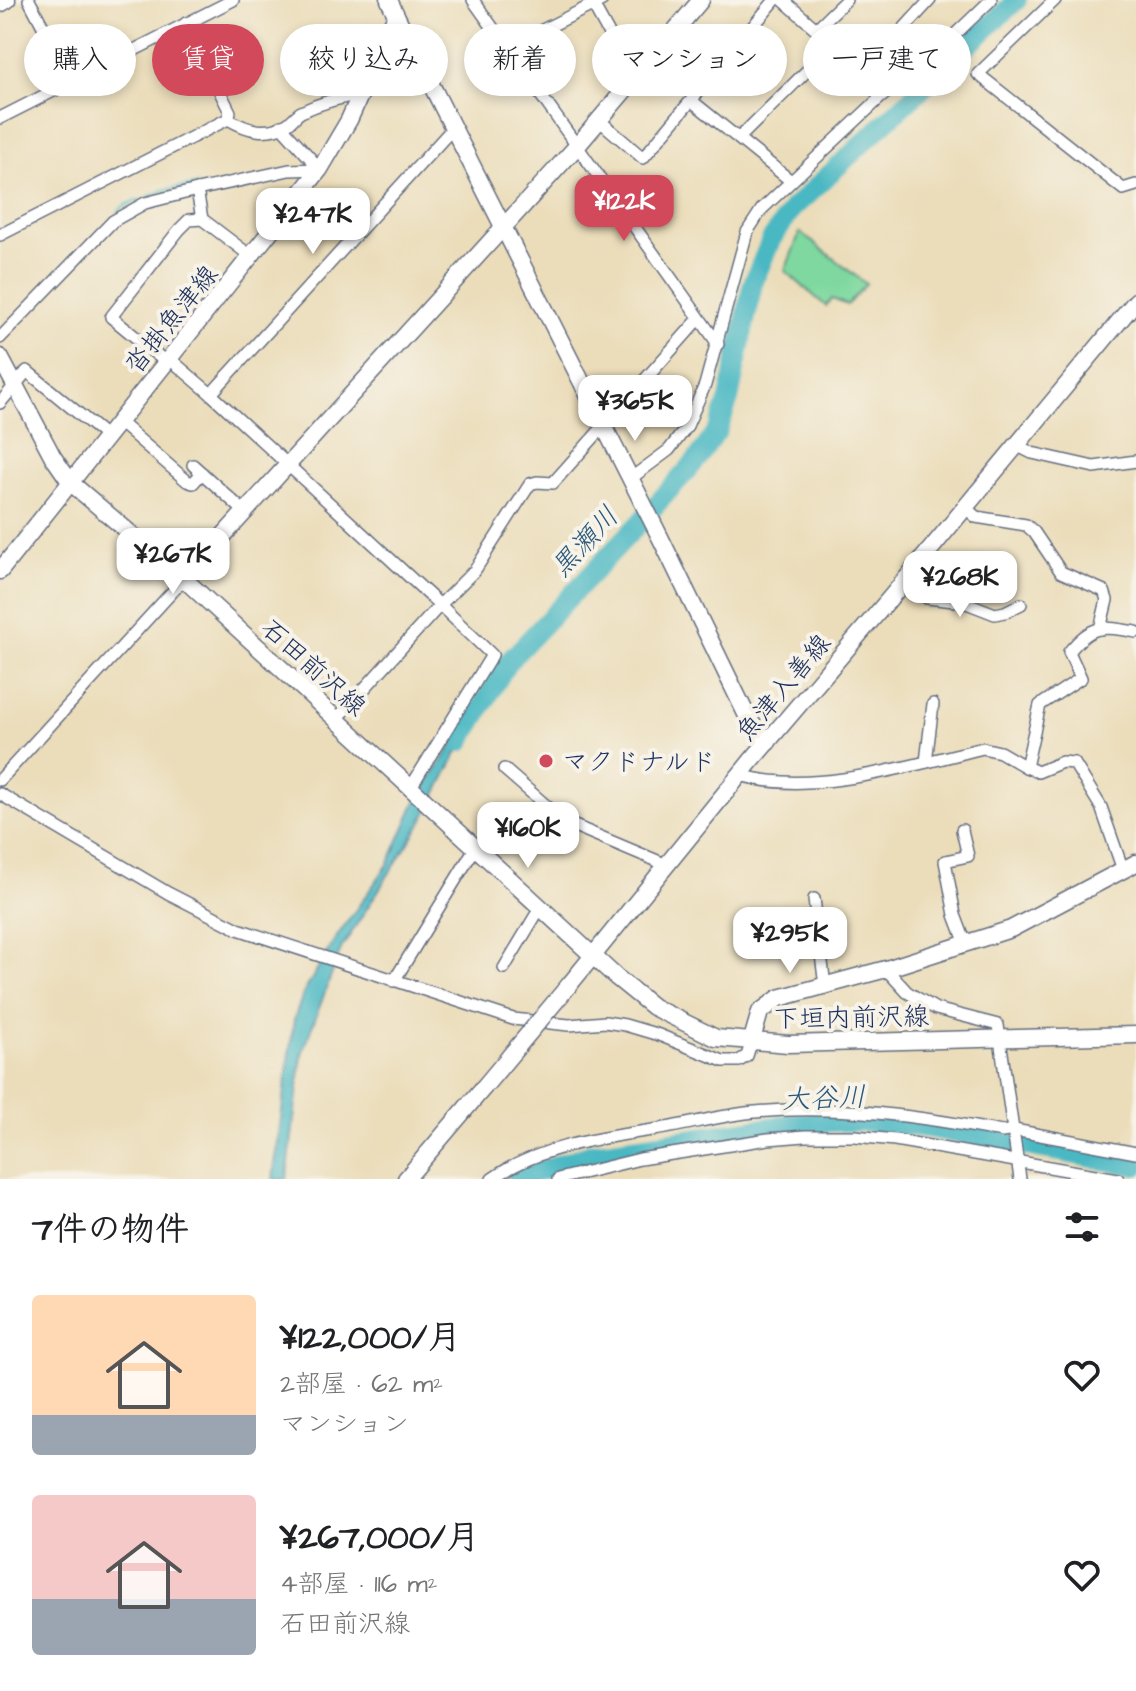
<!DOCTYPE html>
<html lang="ja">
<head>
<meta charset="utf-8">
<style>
	body { margin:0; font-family:"Architects Daughter","Klee One",sans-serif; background:#f6f6f6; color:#202124; height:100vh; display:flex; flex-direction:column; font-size:30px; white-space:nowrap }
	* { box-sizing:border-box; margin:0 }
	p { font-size:26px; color:#757577 }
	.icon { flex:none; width:44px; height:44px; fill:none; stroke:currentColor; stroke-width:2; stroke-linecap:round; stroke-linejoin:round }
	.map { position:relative; height:1179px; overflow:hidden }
	.drawer { display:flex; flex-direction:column; background:#fff; flex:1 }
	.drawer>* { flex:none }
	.guide { position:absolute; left:24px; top:24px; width:1088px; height:72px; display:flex; gap:16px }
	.price { position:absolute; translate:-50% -68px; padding:0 18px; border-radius:16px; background:#fff; color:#222; font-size:26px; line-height:52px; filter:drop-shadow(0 2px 4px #0008) }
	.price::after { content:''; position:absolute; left:50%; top:48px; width:24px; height:18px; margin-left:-12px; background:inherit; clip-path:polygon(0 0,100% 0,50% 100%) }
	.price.selected { background:#d1495b; color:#fff }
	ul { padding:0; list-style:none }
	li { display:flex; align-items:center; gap:24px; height:200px; padding:0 32px }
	li span { display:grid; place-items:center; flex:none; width:224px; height:160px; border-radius:8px; color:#555 }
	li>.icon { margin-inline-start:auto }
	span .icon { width:96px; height:96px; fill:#fffc; stroke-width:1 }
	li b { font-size:34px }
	h2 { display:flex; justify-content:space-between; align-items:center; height:96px; padding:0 32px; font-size:34px }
	.tag { padding:0 28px; border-radius:36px; background:#fff; box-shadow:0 4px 12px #0003; font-size:28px; line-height:72px }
	.tag.selected { background:#d1495b; color:#fff }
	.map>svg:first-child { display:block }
	.green { fill:#7ed89f; stroke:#4c847e; stroke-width:2 }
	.water { fill:#4ab8c3; stroke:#327490; stroke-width:2 }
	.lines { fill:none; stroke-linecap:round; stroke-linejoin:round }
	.stream { stroke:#4ab8c3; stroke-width:3 }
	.river { stroke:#4ab8c3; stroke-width:20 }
	.street-casing { stroke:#646c7e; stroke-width:14 }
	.secondary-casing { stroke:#646c7e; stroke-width:19 }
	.street { stroke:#fff; stroke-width:11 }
	.secondary { stroke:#fff; stroke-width:16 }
	.secondary-bridge-casing { stroke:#646c7e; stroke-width:19; stroke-linecap:butt }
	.secondary-bridge { stroke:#fff; stroke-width:16 }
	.poi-dot { fill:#d1495b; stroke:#f7f3e8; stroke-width:3 }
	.labels { text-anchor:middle; stroke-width:8; stroke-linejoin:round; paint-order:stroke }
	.street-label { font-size:26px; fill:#1b2f5e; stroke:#f7f3e8 }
	.poi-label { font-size:26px; fill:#1b2f5e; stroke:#f7f3e8; text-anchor:start }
	.water-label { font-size:28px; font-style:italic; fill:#29587c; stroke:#f7f3e8 }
</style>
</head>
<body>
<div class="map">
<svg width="1136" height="1179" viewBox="0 0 1136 1179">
	<rect width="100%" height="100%" fill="#f7f3e8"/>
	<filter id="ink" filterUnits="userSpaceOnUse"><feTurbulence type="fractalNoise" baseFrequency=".0125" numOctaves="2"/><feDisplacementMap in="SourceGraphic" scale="16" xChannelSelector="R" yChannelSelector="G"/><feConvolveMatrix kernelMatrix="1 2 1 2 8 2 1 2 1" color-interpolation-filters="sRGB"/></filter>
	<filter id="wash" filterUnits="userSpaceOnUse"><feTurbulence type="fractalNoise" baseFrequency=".006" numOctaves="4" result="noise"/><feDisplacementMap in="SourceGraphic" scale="32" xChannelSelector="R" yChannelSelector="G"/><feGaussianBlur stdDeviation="1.8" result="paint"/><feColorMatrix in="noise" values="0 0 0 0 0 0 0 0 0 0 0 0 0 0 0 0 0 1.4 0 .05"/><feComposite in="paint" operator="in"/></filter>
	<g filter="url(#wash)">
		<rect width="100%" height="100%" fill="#ebddba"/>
		<path class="green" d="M800,232L866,284L847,305L832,299L826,306L785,271Z"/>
		<path class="water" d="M492,685L422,822L341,949L302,1054L287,1179H273L294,1020L303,994L333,942L389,863L416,801Z"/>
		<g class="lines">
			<g class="stream">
				<path d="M146,198L164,190L197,185"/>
				<path d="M118,212L124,206L139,200"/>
			</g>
			<g class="river">
				<path d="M461,742L508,662L632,531L695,462L718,430L729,399L753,283L771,240L792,209L1017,0"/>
				<path d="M517,1179L592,1153L797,1123L866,1121L927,1128L1136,1166"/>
			</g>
		</g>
	</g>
	<g filter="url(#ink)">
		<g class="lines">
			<g class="street-casing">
				<g id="street">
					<path d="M29,0L72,81"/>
					<path d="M473,0L718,344"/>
					<path d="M1055,0L978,74L1123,189L1136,185"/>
					<path d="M593,5L634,79"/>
					<path d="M186,23L230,112L228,119"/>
					<path d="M816,29L846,0"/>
					<path d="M509,47L602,0"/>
					<path d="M858,74L888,46L930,0"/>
					<path d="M881,97L920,68L991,0"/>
					<path d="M692,101L791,181"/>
					<path d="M0,118L233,0"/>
					<path d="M600,121L643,158L775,0"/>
					<path d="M281,126L320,169"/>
					<path d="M739,138L831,47"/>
					<path d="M0,235L228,119C247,130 266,136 287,124C292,121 296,115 301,112C320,103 342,97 362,94"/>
					<path d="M252,257L202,219L197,190L289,170L320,169"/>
					<path d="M0,338L113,221L145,203L197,190"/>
					<path d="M170,359L211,394L453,128"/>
					<path d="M167,363L111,317L179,230L189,220L202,219"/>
					<path d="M211,394L440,605L336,720"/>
					<path d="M0,403L27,371L107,437"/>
					<path d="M119,422L187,481L193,483L202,473"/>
					<path d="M1016,445L1032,453L1094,467L1136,461"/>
					<path d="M193,465L245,512"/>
					<path d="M630,479L669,450L686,428L705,385L747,232L762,209L881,97L816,29L783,0"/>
					<path d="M965,507L976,517L1026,525L1034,532L1061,572L1104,591L1107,600L1100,629"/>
					<path d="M906,579L927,598L964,602L995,614L1005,612L1021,604"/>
					<path d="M926,762L933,704"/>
					<path d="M1026,767L1038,772L1062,762L1074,763L1101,807L1123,870"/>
					<path d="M504,769L565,822L667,865"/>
					<path d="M741,775C809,797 913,765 983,748L1000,752L1026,767L1040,705L1081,678L1069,652C1091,624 1102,626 1136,632"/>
					<path d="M0,780L184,579"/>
					<path d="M411,787L492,655L440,605L475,570L530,484L537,482L553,483L698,320"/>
					<path d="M0,794L168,893L238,929L513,1019L569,1025L605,1022L625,1025L659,1035L723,1061H739L747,1056L751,1043"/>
					<path d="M962,830L968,856L945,861L955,915L966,944"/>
					<path d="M814,899L825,986"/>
					<path d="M504,968L540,908"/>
					<path d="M886,969L907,992L936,1009L998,1025L1020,1179"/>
					<path d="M394,981L475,848"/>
					<path d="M492,1179C537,1147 599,1138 653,1130C687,1125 721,1115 755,1112C839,1105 920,1116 1002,1132L1014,1130L1136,1153"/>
					<path d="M558,1179L640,1159L768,1139L805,1136H855L895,1140L1118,1179"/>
				</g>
			</g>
			<g class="secondary-casing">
				<g id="secondary">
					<path d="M0,4L7,0"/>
					<path d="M396,15L660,537L749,720L768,742"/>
					<path d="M0,357L53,457L71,483L184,579L616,977L653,1007L716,1038L788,1044L1136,1035"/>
					<path d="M0,571L320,169L349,120L396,15L389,0"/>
					<path d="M184,579L578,145L701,0"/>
					<path d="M570,984L751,761L891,597L1136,301"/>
					<path d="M751,1043L760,1012L779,998L886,969L1011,929L1136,863"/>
					<path d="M406,1179L484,1087"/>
				</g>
			</g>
			<use href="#street" class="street"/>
			<use href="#secondary" class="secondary"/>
			<g class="secondary-bridge-casing">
				<path id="secondary-bridge" d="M484,1087L570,984"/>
			</g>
			<use href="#secondary-bridge" class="secondary-bridge"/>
		</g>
	</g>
	<circle class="poi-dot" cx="546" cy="761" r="8"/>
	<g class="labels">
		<g class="street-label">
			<text transform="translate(171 319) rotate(-51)" y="9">沓掛魚津線</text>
			<text transform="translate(314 667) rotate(42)" y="9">石田前沢線</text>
			<text transform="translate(783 687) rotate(-50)" y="9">魚津入善線</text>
			<text transform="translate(851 1017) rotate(-1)" y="9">下垣内前沢線</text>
		</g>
		<g class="poi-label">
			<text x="562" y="770">マクドナルド</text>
		</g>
		<g class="water-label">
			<text transform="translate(584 541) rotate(-47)" y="10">黒瀬川</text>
			<text transform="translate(824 1097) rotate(-2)" y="10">大谷川</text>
		</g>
	</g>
</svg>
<b class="price selected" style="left:624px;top:243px">¥122K</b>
<b class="price" style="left:313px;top:256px">¥247K</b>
<b class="price" style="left:635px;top:443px">¥365K</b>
<b class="price" style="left:173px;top:596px">¥267K</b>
<b class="price" style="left:960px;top:619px">¥268K</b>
<b class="price" style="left:528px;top:870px">¥160K</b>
<b class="price" style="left:790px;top:975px">¥295K</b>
<div class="guide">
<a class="tag">購入</a>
<a class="tag selected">賃貸</a>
<a class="tag">絞り込み</a>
<a class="tag">新着</a>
<a class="tag">マンション</a>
<a class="tag">一戸建て</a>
</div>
</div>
<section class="drawer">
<h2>7件の物件<svg class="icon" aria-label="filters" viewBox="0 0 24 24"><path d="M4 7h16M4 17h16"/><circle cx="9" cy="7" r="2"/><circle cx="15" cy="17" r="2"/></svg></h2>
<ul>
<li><span style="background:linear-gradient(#ffd9b3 75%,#9aa5b1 0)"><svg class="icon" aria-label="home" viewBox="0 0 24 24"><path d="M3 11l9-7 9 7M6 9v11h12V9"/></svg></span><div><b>¥122,000/月</b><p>2部屋 · 62 m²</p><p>マンション</p></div><svg class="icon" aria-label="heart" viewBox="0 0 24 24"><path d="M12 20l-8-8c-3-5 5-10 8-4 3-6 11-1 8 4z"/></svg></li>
<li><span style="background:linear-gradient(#f6c9c9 65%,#9aa5b1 0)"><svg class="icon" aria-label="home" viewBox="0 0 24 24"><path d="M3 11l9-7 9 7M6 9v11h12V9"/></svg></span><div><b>¥267,000/月</b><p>4部屋 · 116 m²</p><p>石田前沢線</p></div><svg class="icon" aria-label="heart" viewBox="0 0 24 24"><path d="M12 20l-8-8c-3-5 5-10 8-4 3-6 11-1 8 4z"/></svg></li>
</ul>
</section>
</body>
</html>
